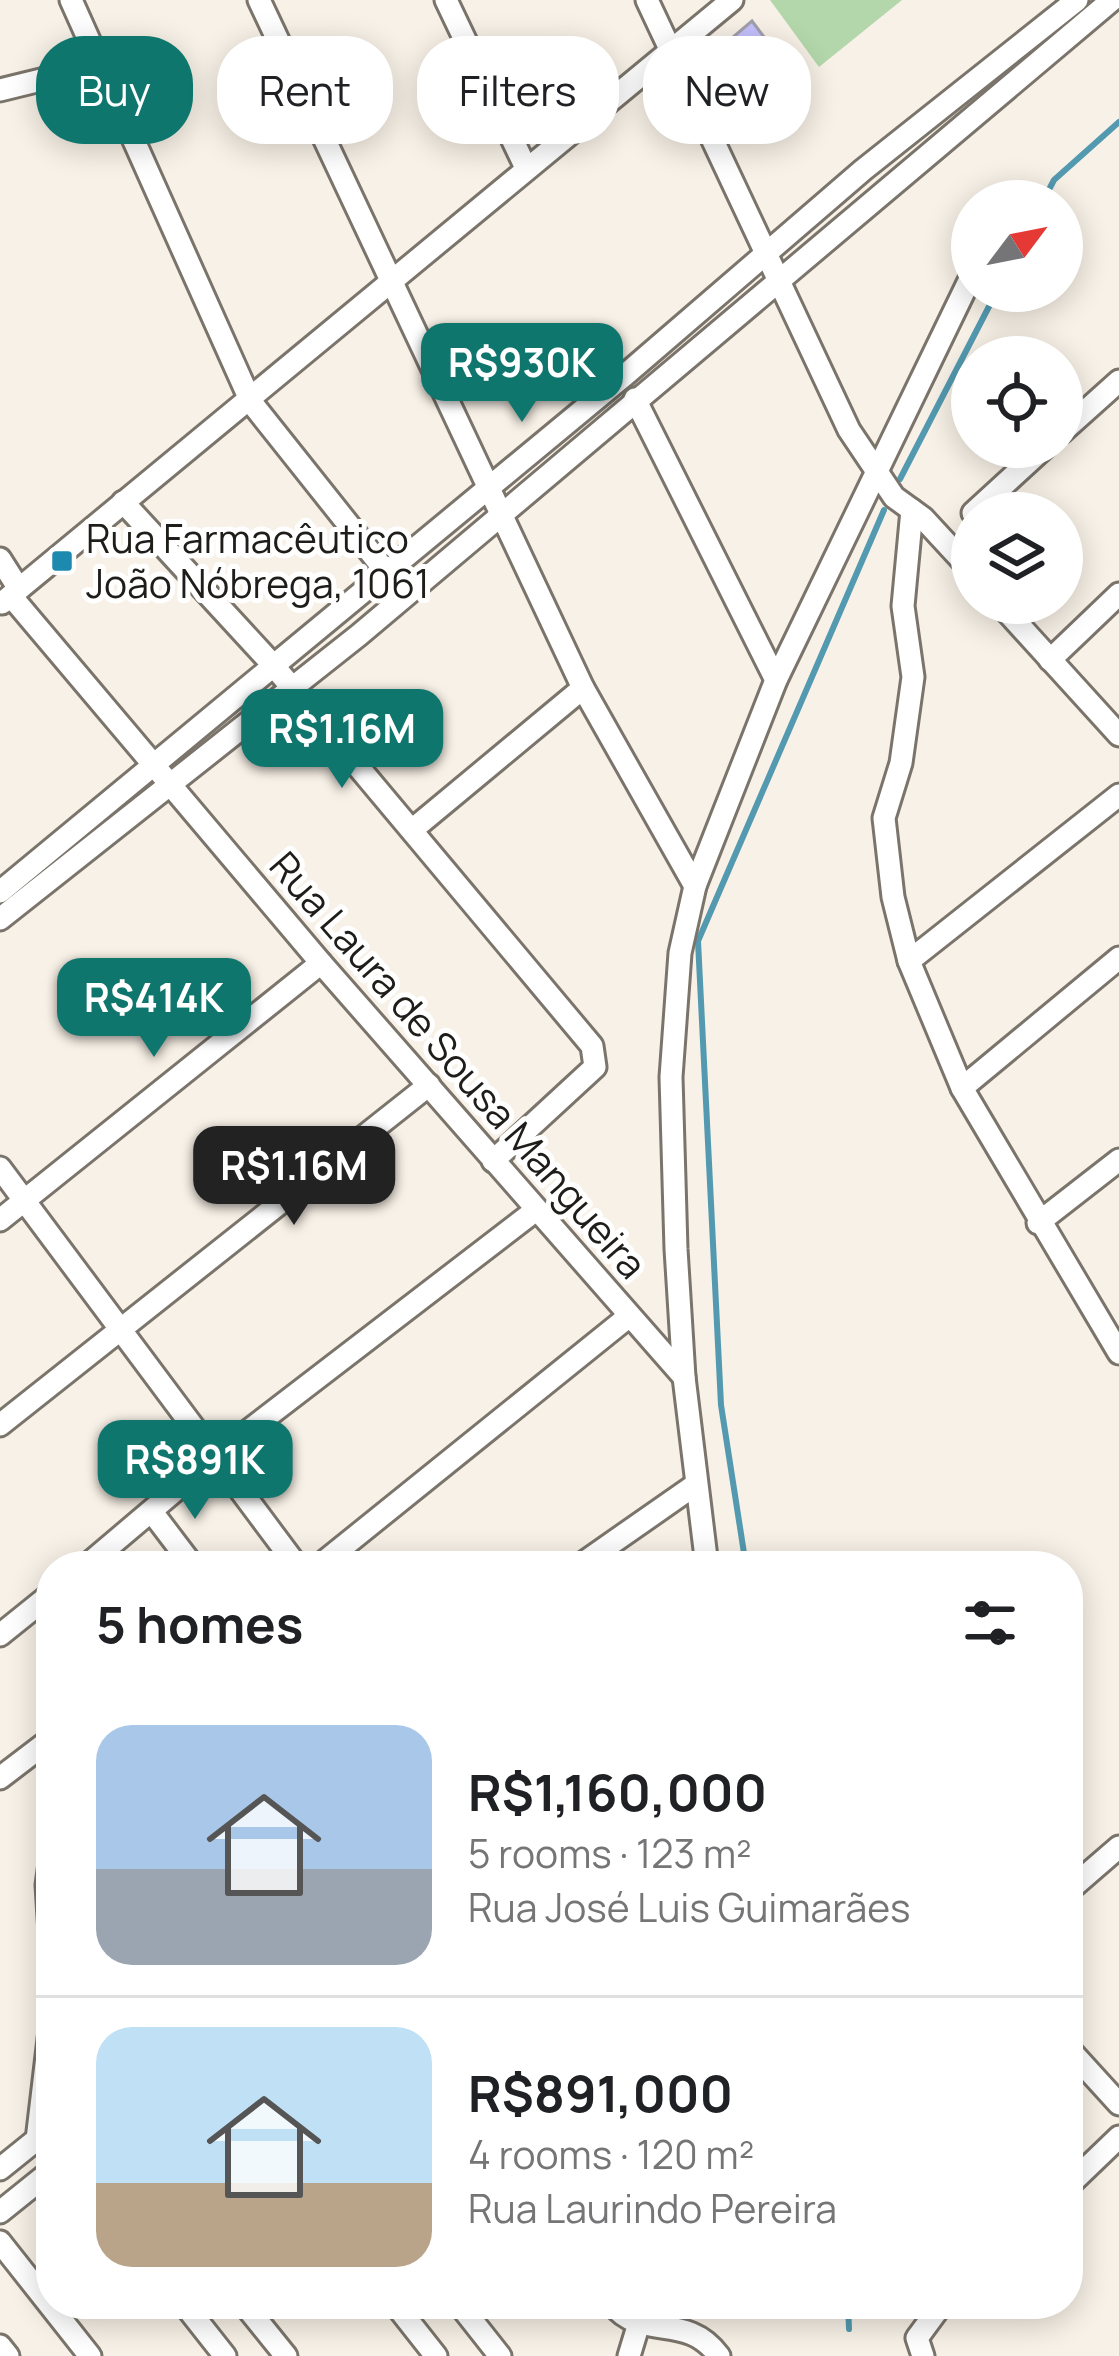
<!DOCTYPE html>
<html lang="en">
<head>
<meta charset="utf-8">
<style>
	body { margin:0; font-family:Manrope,sans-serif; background:#f2f2f2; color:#202124; height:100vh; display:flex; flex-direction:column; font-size:45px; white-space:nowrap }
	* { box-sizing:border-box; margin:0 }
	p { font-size:39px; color:#757577 }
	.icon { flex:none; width:66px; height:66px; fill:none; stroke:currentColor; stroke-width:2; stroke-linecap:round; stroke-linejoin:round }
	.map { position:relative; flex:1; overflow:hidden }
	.sheet { position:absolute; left:36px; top:1551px; width:1047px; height:768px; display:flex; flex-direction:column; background:#fff; border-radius:48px; box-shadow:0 6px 30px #0003 }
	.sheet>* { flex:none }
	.top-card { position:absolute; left:36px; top:36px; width:1047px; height:108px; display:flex; gap:24px }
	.needle { width:78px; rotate:58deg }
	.fabs { position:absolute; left:951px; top:180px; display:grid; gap:24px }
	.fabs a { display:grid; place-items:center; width:132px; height:132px; border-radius:50%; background:#fff; box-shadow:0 6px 30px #0003; font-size:60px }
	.price { position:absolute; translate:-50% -102px; padding:0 27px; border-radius:24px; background:#0f766e; color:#fff; font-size:39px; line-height:78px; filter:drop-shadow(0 3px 6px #0008) }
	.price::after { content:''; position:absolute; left:50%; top:72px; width:36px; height:27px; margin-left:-18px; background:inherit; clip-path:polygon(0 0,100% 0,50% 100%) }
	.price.active { background:#222; color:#fff }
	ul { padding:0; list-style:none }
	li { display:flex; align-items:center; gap:36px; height:300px; padding:0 60px }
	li+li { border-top:3px solid #e0e0e0 }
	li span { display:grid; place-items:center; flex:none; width:336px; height:240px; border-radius:36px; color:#555 }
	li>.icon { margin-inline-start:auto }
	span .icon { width:144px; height:144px; fill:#fffc; stroke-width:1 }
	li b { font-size:51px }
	h2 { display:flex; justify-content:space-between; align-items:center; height:144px; padding:0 60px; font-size:51px }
	.pill { padding:0 42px; border-radius:48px; background:#fff; box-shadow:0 6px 30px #0003; font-size:42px; line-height:108px }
	.pill.active { background:#0f766e; color:#fff }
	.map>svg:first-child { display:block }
	.green { fill:#b3d7aa }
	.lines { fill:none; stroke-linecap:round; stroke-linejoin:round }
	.stream { stroke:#539ab0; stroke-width:6 }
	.building { fill:#c4c1fe; stroke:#a1a0ab; stroke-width:3 }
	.minor-casing { stroke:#7a746b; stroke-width:27 }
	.minor { stroke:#fff; stroke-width:21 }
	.poi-dot { fill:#1c89af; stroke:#fff; stroke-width:4.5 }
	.labels { text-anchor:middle; stroke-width:10; stroke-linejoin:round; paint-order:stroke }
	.poi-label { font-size:39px; fill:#1f1d19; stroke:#fff; text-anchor:start }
	.street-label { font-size:39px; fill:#1f1d19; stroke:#fff }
</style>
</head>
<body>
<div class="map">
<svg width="1119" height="2356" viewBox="0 0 1119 2356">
	<rect width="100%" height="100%" fill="#f8f1e7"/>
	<path class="green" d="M770,0H902L819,67Z"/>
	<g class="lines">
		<g class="stream">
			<path d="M1043,201L1054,180L1119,122"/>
			<path d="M900,479L997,291"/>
			<path d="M746,1566L721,1405L698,941L884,510"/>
			<path d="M848,2304L849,2329"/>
		</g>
	</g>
	<path class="building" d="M752,21L801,86L736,139L709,96L723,83L706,60Z"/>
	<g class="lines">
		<g class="minor-casing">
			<g id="minor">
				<path d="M71,0L251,402L395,583"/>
				<path d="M259,0L583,688L695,886"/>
				<path d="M446,0L526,168"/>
				<path d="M647,0L849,430L894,497L923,518L972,571"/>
				<path d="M0,90L102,65"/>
				<path d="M635,399L776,680"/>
				<path d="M1062,432L1119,381"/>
				<path d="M123,502L273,665L592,1046L595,1067L493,1161"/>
				<path d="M912,510L903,606L913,677L901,763L884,818L893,897L909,961L962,1088L1119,1353"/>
				<path d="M973,513L1045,447"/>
				<path d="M0,559L19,589"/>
				<path d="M11,596L321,963L684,1377"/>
				<path d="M2,603L732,0"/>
				<path d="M999,603L1119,735"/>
				<path d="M1050,660L1119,594"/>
				<path d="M412,830L583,688"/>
				<path d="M0,892L625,375L863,170L1077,0"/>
				<path d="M0,919L359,635L1112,0"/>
				<path d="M909,961L1119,795"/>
				<path d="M962,1088L1119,958"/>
				<path d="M0,1168L297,1566"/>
				<path d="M0,1220L321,963"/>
				<path d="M1038,1223L1119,1160"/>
				<path d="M0,1425L429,1085"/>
				<path d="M152,1512L193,1566"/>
				<path d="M86,1566L217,1455L536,1210"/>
				<path d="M319,1566L628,1317"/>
				<path d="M579,1566L695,1485"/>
				<path d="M707,1566L684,1377L676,1249L671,1077L680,953L695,886L776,680L970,279"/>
				<path d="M0,1635L51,1594"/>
				<path d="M0,1778L51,1739"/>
				<path d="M51,1856L47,1885L51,1949"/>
				<path d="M1068,1891L1119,1847"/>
				<path d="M1068,2048L1119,2104"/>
				<path d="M37,2140L51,2022"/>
				<path d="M0,2169L46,2132"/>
				<path d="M1068,2186L1119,2137"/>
				<path d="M0,2212L51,2171"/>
				<path d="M0,2242L90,2356"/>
				<path d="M184,2304L225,2356"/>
				<path d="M244,2304L286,2356"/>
				<path d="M395,2304L436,2356"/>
				<path d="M459,2304L500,2356"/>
				<path d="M612,2304C643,2342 686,2311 719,2356"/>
				<path d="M0,2346L8,2356"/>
				<path d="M629,2356L639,2323"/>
				<path d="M923,2356L917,2338L942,2304"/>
			</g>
		</g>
		<use href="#minor" class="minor"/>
	</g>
	<rect class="poi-dot" x="50" y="549" width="24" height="24" rx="6"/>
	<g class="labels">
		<g class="poi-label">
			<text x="86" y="553">Rua Farmacêutico<tspan x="86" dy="45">João Nóbrega, 1061</tspan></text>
		</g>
		<g class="street-label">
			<text transform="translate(458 1065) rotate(49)" y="14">Rua Laura de Sousa Mangueira</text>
		</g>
	</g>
</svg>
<div class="fabs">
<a><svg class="needle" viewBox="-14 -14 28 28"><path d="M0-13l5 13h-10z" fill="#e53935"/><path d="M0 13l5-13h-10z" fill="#757577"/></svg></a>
<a><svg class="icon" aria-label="locate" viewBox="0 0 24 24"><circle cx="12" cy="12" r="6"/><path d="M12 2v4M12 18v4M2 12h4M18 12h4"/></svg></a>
<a><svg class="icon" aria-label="layers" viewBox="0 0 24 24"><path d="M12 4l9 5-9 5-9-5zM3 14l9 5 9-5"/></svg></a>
</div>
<b class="price" style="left:522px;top:425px">R$930K</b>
<b class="price" style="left:342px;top:791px">R$1.16M</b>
<b class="price" style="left:154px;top:1060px">R$414K</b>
<b class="price active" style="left:294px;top:1228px">R$1.16M</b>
<b class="price" style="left:195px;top:1522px">R$891K</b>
<div class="top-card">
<a class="pill active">Buy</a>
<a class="pill">Rent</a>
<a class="pill">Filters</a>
<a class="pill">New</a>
</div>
<section class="sheet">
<h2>5 homes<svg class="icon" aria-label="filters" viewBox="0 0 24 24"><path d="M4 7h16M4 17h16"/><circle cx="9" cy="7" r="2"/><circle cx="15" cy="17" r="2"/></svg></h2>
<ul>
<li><span style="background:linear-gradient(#a9c7e8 60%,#9aa5b1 0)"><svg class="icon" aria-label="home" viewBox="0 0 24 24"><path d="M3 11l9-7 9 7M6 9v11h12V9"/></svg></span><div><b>R$1,160,000</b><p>5 rooms · 123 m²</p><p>Rua José Luis Guimarães</p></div></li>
<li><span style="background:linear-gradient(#bfe0f5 65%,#b9a48a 0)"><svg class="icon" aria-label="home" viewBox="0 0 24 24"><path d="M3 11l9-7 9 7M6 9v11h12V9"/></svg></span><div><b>R$891,000</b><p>4 rooms · 120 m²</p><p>Rua Laurindo Pereira</p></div></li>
</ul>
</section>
</div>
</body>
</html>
